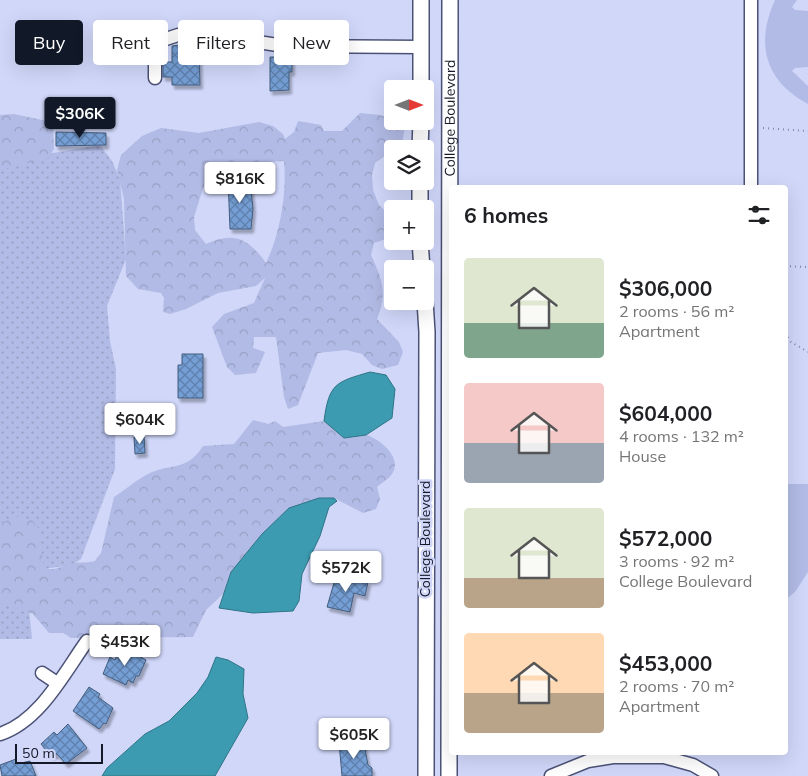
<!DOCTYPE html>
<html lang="en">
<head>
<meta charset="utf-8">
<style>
	body { margin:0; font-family:Mulish,sans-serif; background:#f2f2f2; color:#202124; height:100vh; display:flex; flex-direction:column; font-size:19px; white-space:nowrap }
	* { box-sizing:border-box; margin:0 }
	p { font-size:16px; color:#757577 }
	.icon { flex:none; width:28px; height:28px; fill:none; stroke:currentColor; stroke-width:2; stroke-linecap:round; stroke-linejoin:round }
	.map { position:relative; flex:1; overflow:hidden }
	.panel { position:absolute; left:449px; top:185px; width:339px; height:570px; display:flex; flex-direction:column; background:#fff; border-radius:5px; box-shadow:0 5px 20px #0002 }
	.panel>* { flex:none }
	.top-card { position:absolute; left:15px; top:20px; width:359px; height:45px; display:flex; gap:10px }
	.needle { width:32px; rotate:90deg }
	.controls { position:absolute; left:384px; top:80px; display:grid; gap:10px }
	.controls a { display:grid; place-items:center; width:50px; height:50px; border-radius:5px; background:#fff; box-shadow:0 5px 20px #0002; font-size:25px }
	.scale { position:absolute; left:15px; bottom:12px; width:88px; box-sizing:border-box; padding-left:5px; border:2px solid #151826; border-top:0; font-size:14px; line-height:18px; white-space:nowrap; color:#151826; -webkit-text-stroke:4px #d0d7f9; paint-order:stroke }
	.price { position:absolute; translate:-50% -42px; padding:0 11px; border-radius:5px; background:#fff; color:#222; font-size:16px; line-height:32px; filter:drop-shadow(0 1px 2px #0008) }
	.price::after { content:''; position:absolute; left:50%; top:30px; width:15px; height:11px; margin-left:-8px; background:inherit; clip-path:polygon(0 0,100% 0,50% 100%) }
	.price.active { background:#111827; color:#fff }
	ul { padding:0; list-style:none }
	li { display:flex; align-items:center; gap:15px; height:125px; padding:0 15px }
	li span { display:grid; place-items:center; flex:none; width:140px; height:100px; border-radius:5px; color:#555 }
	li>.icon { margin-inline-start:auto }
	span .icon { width:60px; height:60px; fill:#fffc; stroke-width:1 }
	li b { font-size:21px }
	h2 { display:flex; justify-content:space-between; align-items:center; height:60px; padding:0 15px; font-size:21px }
	.pill { padding:0 18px; border-radius:5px; background:#fff; box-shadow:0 5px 20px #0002; font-size:18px; line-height:45px }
	.pill.active { background:#111827; color:#fff }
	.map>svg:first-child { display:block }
	.grass { fill:url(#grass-dots) }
	.forest { fill:url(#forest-crowns); fill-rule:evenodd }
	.pitch { fill:#b2bbe5 }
	.water { fill:#3c9bb0; stroke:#307487 }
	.building { fill:url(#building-cross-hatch); stroke:#445c7c; filter:url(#shadow) }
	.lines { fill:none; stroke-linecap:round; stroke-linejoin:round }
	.minor-casing { stroke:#4c5276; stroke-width:15 }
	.major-casing { stroke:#4c5276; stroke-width:18 }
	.path { stroke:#8389a2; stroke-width:2; stroke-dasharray:1 4; stroke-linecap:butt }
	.minor { stroke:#fff; stroke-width:12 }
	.major { stroke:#fff; stroke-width:15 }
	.labels { text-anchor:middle; stroke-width:5; stroke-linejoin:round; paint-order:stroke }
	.street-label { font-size:14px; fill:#151826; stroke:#d0d7f9 }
</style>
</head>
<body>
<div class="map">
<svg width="808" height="776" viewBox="0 0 808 776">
	<defs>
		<pattern id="grass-dots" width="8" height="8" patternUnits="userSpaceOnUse" patternTransform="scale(1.25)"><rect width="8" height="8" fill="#b2bbe5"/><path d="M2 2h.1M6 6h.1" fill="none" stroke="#98a0c4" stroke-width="1.8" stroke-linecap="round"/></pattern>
		<pattern id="forest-crowns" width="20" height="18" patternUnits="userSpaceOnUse" patternTransform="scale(1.25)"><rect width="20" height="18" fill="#b2bbe5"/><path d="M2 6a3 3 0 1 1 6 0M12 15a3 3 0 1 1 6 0" fill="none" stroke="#98a0c4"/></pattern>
		<pattern id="building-cross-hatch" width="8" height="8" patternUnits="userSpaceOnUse" patternTransform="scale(1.25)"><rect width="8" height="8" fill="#749ed4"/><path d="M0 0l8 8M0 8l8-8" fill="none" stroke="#5e80ac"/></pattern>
		<filter id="shadow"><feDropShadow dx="2.5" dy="4" stdDeviation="1" flood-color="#0004"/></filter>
	</defs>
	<rect width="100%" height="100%" fill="#d0d7f9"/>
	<path class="grass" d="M100,145L112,161L120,179L126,259L107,306L110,341L116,369L115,469L81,559L72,565L37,570L29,610L32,639H0V162Z"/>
	<g class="forest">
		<path d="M360,113L380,115L392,119V121H400L405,126L402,144L375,163L372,175L373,190L379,205L392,217V230L386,239L374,243L371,255C382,279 388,293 377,319L399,342L403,352L398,365L382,369L372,365L362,354L346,350L318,353L298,405L288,409L284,397L276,337H254L253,348L265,352L256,373L235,375L227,367L212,327L224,314L254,303L265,278L256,286L218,293L186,309L170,314L163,312L164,298L161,293L138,289L126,276L124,199L117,170L121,155L142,136L161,128L199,133L259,122L273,126L283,134L285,139L294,132L298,121L321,125L324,131H342ZM284,161C287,194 280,234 266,263C249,239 234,231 206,244L195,230L194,217L205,182L241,164Z"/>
		<path d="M14,114L47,121L53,127L54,149L48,158L0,170V115Z"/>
		<path d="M253,420L268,424L275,421L283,427L324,421L344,437C350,437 361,433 367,435C381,440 403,458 392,474C389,479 381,483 377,487L380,499L376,509L363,513L334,498H319L262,534L231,572L225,592L206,610L193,637L71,638L63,633H49L33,614L0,603V523L17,517L32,520L38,528L44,568C58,572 62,564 75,563C82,562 88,563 95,561L101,553L114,497C125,490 135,481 146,475C170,462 186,473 203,446L234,444Z"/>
	</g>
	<g class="pitch">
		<path d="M775,0H797L792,7L795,10L808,11V67L795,68L792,71L808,86V104C765,81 755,44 775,0Z"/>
		<path d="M785,484H808V572L795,592L785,600Z"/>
	</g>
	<g class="water">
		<path d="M370,372L386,375L395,389L392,418L366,435L344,438L324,421C329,383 336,382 370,372Z"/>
		<path d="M319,498H334L337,501L329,507L320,536L302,574L299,601L293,611L253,613L219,608L231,572L262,534L289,508Z"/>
		<path d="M216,657L228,660L244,669L243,694L248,718L215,776H102L107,768L145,734L169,721L197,693L208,677Z"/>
	</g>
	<g class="building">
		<path d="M199,42L200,85H172V77H163V62H172V46Z"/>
		<path d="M270,57H292V72H289V90L270,91Z"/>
		<path d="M56,132L106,133V145L56,146Z"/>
		<path d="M228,179H250L253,209L251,229H230Z"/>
		<path d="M182,354H203V398H178V365H182Z"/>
		<path d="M144,436L145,453L135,454L134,437Z"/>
		<path d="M336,576L368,582L365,596L354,593L350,612L327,607Z"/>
		<path d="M124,648L146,660L139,676H136L133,683L128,680L126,685L103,674L110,657L115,660L118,653L121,654Z"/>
		<path d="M89,687L100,694L98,697L113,708L106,724L104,723L99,729L73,711Z"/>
		<path d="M68,724L87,748L66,764L57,754L51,756L41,744L54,732L57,735Z"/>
		<path d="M358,741L359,743L364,744L368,765L372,768V776H342L339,742Z"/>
		<path d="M16,759L17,764L30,761L36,776H2L0,765Z"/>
	</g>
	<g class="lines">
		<g class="minor-casing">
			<g id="minor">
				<path d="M155,78V46L163,40L178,35L206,34L284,46L421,47"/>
				<path d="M751,188V0"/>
				<path d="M42,673L57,683"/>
				<path d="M0,734C40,721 64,673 87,641"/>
				<path d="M551,776L588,761L613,757H664L693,765L712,776"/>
			</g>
		</g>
		<g class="major-casing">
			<g id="major">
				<path d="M421,89V0"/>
				<path d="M420,149L421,121"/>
				<path d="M420,209V181"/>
				<path d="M420,241L422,269"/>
				<path d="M425,301L427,332L426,776"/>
				<path id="s1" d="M449,776L450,0"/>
			</g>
		</g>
		<g class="path">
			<path d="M763,128L808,131"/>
			<path d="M785,266L808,267"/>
			<path d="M785,333L791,342L808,352"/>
		</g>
		<use href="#minor" class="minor"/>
		<use href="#major" class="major"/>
	</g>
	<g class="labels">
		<g class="street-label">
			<text dy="5" stroke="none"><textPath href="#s1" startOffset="658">College Boulevard</textPath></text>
			<text transform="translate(425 539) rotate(-90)" y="5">College Boulevard</text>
		</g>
	</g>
</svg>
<div class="controls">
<a><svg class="needle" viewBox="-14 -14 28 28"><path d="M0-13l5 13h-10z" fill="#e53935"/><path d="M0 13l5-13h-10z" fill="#757577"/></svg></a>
<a><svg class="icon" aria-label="layers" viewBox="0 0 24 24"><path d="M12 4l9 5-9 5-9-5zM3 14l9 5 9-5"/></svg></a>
<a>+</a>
<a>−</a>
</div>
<div class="scale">50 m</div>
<b class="price active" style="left:80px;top:139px">$306K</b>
<b class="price" style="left:240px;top:204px">$816K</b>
<b class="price" style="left:140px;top:445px">$604K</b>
<b class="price" style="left:346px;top:593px">$572K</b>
<b class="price" style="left:125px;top:667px">$453K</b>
<b class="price" style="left:354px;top:760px">$605K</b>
<div class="top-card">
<a class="pill active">Buy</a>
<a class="pill">Rent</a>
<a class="pill">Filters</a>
<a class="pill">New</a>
</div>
<section class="panel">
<h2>6 homes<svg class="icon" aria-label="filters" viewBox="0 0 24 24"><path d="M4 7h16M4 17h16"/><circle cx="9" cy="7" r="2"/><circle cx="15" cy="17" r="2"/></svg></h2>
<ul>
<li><span style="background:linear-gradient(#dfe7d0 65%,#7fa58c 0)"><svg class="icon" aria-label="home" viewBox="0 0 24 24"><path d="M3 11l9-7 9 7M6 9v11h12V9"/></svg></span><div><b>$306,000</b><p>2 rooms · 56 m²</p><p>Apartment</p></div></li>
<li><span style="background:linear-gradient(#f6c9c9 60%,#9aa5b1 0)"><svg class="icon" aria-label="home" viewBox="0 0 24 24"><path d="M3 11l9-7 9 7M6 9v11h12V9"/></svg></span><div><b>$604,000</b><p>4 rooms · 132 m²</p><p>House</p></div></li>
<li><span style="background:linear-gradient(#dfe7d0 70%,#b9a48a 0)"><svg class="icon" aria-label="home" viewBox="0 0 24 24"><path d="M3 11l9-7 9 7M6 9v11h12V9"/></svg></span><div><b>$572,000</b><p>3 rooms · 92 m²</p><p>College Boulevard</p></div></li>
<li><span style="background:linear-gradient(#ffd9b3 60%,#b9a48a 0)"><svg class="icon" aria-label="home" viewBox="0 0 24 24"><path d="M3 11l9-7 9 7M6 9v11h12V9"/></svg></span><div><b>$453,000</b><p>2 rooms · 70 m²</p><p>Apartment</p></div></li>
</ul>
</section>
</div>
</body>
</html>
